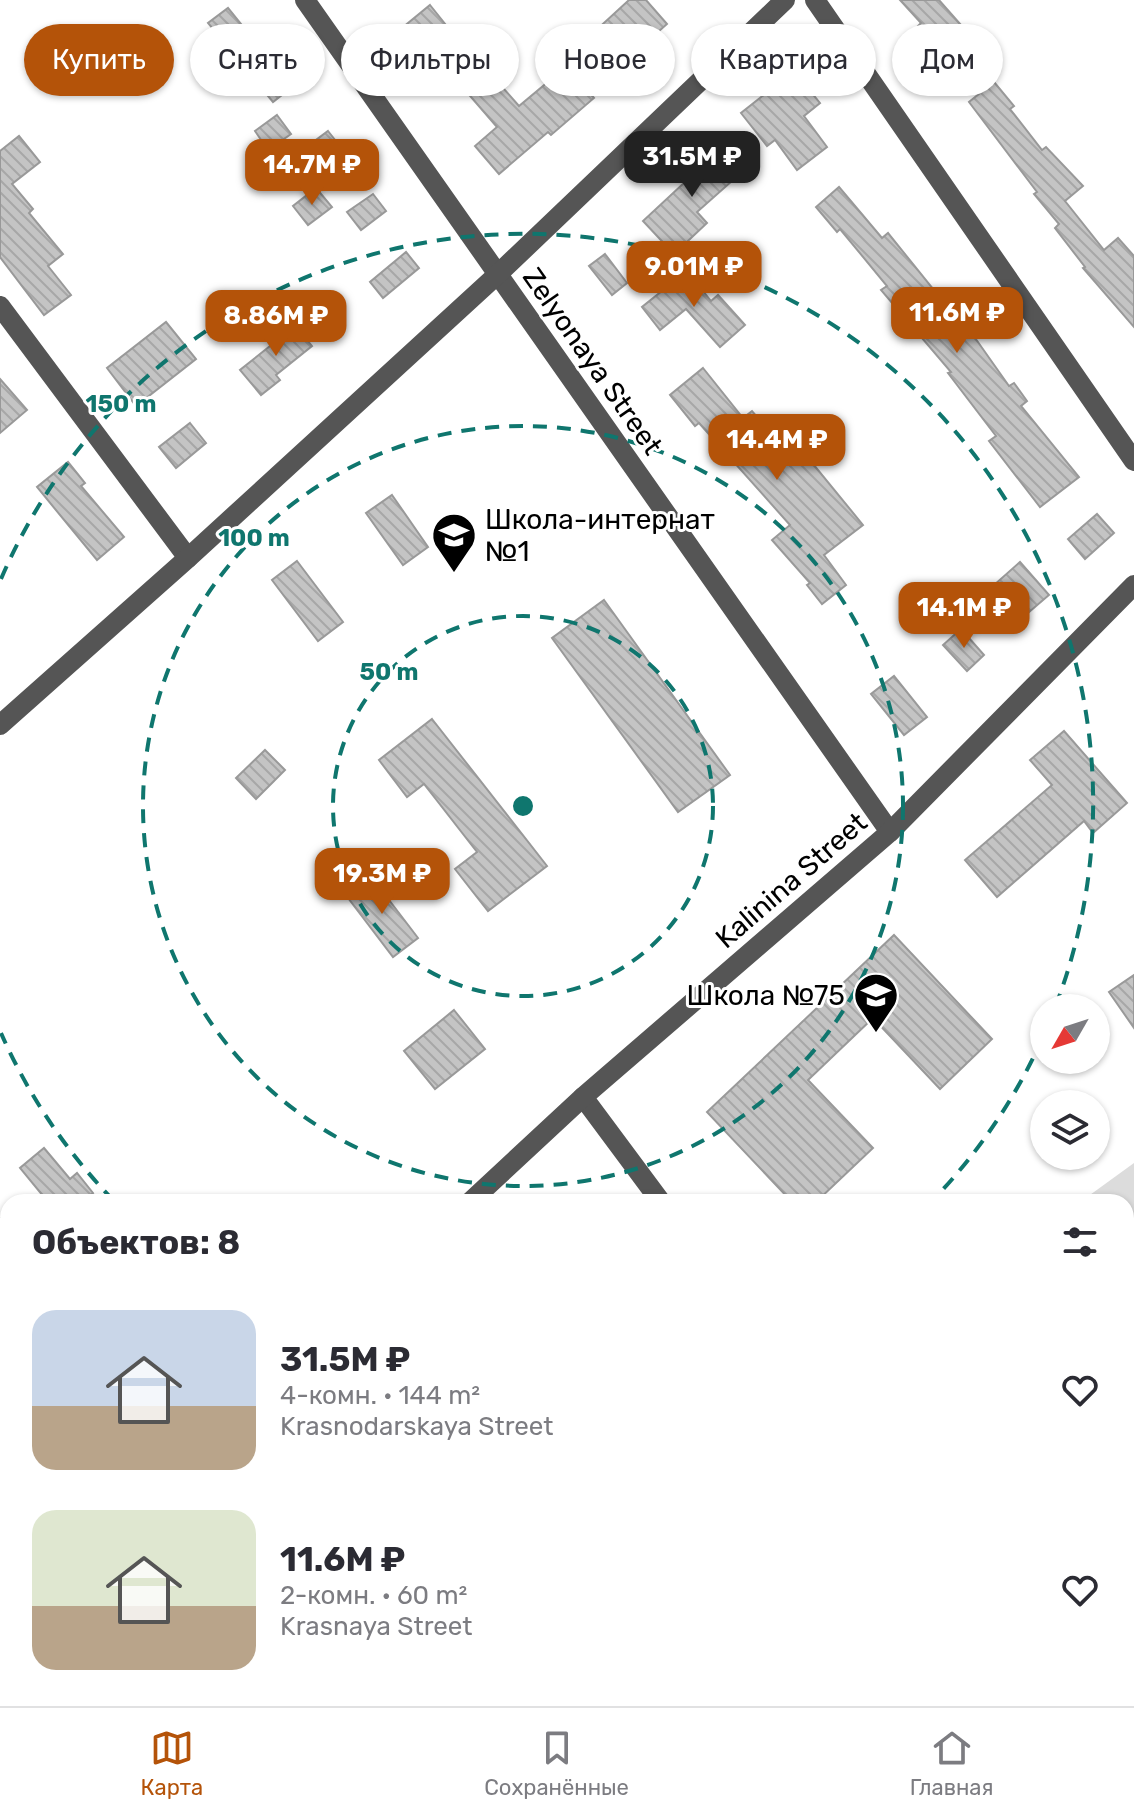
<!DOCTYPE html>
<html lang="ru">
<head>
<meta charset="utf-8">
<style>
	body { margin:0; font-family:Rubik,sans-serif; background:#f7f7f7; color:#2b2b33; height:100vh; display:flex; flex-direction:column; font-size:30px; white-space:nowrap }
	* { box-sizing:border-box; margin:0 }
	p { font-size:26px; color:#7c7c81 }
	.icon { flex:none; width:44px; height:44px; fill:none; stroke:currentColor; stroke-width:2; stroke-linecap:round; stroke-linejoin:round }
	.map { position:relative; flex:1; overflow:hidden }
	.panel { position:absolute; left:0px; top:1194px; width:1134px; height:512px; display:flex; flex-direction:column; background:#fff; border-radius:24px 24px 0 0; box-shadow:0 2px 6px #0004 }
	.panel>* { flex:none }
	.hud { position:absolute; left:24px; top:24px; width:1086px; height:72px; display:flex; gap:16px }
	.needle { width:52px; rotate:231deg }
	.fabs { position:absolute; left:1030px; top:994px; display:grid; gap:16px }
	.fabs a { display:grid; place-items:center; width:80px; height:80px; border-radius:50%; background:#fff; box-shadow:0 2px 6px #0004; font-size:40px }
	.price { position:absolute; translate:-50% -68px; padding:0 18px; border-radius:16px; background:#b45309; color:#fff; font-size:26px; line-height:52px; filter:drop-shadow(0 2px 4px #0008) }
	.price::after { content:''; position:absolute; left:50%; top:48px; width:24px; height:18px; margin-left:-12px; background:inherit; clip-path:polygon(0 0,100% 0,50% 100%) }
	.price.active { background:#222; color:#fff }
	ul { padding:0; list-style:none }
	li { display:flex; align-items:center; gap:24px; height:200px; padding:0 32px }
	li span { display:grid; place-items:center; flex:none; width:224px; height:160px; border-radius:24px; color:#555 }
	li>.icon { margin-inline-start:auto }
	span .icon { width:96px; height:96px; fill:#fffc; stroke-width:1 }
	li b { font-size:34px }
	h2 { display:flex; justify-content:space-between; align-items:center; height:96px; padding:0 32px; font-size:34px }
	.tag { padding:0 28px; border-radius:36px; background:#fff; box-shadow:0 2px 6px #0004; font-size:28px; line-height:72px }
	.tag.active { background:#b45309; color:#fff }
	.tabs { display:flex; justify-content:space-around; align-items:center; height:112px; border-top:2px solid #e1e1e2; background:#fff; font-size:22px; color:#7c7c81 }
	.tabs a { display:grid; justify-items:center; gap:4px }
	.tabs .active { color:#b45309 }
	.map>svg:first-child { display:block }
	.green { fill:#dcdcdc }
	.building { fill:url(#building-back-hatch); stroke:#999; stroke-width:2 }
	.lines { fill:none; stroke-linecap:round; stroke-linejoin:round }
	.minor { stroke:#555; stroke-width:20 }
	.ring { fill:none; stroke:#0f766e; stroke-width:4; stroke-dasharray:14 10 }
	.labels { text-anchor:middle; stroke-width:6; stroke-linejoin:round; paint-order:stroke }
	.street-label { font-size:28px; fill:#000; stroke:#fff }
	.poi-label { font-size:28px; fill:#000; stroke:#fff; text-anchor:start }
	.centre { fill:#0f766e; stroke:#fff; stroke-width:4 }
	.ring-label { font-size:24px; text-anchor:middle; font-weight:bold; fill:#0f766e; stroke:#fff; stroke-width:6; stroke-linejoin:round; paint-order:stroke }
</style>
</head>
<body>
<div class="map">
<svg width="1134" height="1706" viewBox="0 0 1134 1706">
	<defs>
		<pattern id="building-back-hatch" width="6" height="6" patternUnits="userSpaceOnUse" patternTransform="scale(2)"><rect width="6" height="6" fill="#c4c4c4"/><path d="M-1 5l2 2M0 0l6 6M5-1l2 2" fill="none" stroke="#a7a7a7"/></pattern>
	</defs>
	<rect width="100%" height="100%" fill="#fff"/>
	<path class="green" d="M1134,1163V1299L1126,1291V1202L1083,1200Z"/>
	<g class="building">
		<path d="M629,0H646L667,24L621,65L593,33Z"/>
		<path d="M900,0H939L968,33L944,55L918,26L921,23Z"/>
		<path d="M430,5L462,45L467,41L482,60L480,62L519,106L567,66L594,98L551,135L548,132L499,174L475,146L497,127L420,38L408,48L396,33Z"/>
		<path d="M228,8L292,87L273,102L208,23Z"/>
		<path d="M794,71L820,103L804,116L827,147L797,170L775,140L767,146L741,113Z"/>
		<path d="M994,82L1014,106L1010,109L1042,150L1046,147L1083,186L1065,201L1104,250L1118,238L1134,256V327L1083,268L1085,267L1055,228L1059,224L1034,194L1037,192L969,102Z"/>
		<path d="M277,115L291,134L268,150L255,131Z"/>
		<path d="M328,131L343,150L315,171L300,152Z"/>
		<path d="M19,136L40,162L12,184L33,209L29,213L63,254L48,266L71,295L44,315L0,257V151Z"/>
		<path d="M714,141L741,173L697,212L707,223L674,254L643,221L699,169L691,161Z"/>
		<path d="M839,187L882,238L888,233L958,320L961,318L1009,386L1014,383L1027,401L1021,406L1079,477L1040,507L989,441L996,436L948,373L951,372L881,290L887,286L840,229L837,232L816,207Z"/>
		<path d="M316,188L332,207L308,225L293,206Z"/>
		<path d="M373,194L386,211L361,230L347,212Z"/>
		<path d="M406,252L419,268L383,298L370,282Z"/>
		<path d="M605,254L627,283L612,295L589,266Z"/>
		<path d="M687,271L711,301L718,295L745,325L720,347L686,309L660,330L642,307Z"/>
		<path d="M166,322L196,359L136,406L107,368Z"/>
		<path d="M292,322L312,346L276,375L280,380L261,395L240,370L275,342L272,338Z"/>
		<path d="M703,368L743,418L752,411L791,456L800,448L863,525L824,555L846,585L822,604L807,585L810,583L772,540L790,525L699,423L695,426L670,395Z"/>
		<path d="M0,379L27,410L0,433Z"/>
		<path d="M190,423L206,443L176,468L159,447Z"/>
		<path d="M68,462L85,483L81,486L124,537L97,560L37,487Z"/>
		<path d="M392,495L428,547L403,565L366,513Z"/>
		<path d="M1097,514L1114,533L1085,559L1068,539Z"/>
		<path d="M297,561L343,622L318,641L272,580Z"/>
		<path d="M1020,562L1049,595L1022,618L994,585Z"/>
		<path d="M604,600L730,775L678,812L552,638Z"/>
		<path d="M961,629L984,655L967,671L943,645Z"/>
		<path d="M894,676L927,717L904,735L871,694Z"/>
		<path d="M432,719L547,866L488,911L455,869L477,852L424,784L407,797L379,760Z"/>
		<path d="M1064,731L1127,803L1093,833L1084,821L997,897L965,860L1052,785L1030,760Z"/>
		<path d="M265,750L285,770L256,799L236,778Z"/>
		<path d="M370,875L418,938L393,957L345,894Z"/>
		<path d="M894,935L992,1039L940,1089L873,1018L808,1080L873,1148L816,1202H792L707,1112Z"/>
		<path d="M1134,975V1028L1109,992Z"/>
		<path d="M454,1010L485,1049L435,1089L404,1051Z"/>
		<path d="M44,1148L70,1179L77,1173L93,1193L82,1202H48L20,1168Z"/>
	</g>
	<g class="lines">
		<g class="minor">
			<path d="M305,0L890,832"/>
			<path d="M815,0L1134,461"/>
			<path d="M0,306L188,558"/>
			<path d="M0,725L188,558L498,274L785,0"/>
			<path d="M583,1097L661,1202"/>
			<path d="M470,1202L583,1097L890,832L1134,585"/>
			<path d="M0,1227L8,1238"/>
			<path d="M0,1649L8,1641"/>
			<path d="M352,1698L358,1706"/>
			<path d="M1030,1698L1036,1706"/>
		</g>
	</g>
	<g class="ring">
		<circle cx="523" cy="806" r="190"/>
		<circle cx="523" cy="806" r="380"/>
		<path d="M1043 1037A569 569 0 0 1 932 1201M114 1201A569 569 0 0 1 1 1033M1 579A569 569 0 0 1 1056 1005"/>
	</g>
	<defs>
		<g id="school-pin" transform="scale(2.3)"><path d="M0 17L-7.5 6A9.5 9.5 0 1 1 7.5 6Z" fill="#000" stroke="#fff"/><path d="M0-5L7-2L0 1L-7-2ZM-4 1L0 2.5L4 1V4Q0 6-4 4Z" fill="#fff"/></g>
	</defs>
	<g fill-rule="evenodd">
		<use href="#school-pin" x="454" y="535"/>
		<use href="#school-pin" x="876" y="995"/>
	</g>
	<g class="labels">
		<g class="street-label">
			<text transform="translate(593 361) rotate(55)" y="10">Zelyonaya Street</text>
			<text transform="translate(791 880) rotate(-41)" y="10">Kalinina Street</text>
		</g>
		<g class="poi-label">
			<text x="485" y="529">Школа-интернат<tspan x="485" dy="32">№1</tspan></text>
			<text x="845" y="1005" text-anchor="end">Школа №75</text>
		</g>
	</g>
	<circle cx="523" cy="806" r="12" class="centre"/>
	<g class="ring-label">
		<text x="121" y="412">150 m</text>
		<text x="254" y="546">100 m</text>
		<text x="389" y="680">50 m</text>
	</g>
</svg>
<div class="fabs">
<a><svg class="needle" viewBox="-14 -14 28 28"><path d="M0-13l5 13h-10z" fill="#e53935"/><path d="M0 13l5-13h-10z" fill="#7c7c81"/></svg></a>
<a><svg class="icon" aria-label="layers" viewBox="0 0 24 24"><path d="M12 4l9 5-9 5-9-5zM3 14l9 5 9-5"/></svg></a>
</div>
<b class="price active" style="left:692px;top:199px">31.5M ₽</b>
<b class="price" style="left:312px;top:207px">14.7M ₽</b>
<b class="price" style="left:694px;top:309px">9.01M ₽</b>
<b class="price" style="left:957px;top:355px">11.6M ₽</b>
<b class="price" style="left:276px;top:358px">8.86M ₽</b>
<b class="price" style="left:777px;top:482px">14.4M ₽</b>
<b class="price" style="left:964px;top:650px">14.1M ₽</b>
<b class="price" style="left:382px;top:916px">19.3M ₽</b>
<div class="hud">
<a class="tag active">Купить</a>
<a class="tag">Снять</a>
<a class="tag">Фильтры</a>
<a class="tag">Новое</a>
<a class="tag">Квартира</a>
<a class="tag">Дом</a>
</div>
<section class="panel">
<h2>Объектов: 8<svg class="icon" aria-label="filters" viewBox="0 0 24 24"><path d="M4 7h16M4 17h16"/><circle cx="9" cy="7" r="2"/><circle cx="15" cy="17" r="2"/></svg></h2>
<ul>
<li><span style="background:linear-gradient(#c9d6e8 60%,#b9a48a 0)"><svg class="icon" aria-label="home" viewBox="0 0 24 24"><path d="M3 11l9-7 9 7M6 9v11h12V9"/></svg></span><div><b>31.5M ₽</b><p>4-комн. · 144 m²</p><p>Krasnodarskaya Street</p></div><svg class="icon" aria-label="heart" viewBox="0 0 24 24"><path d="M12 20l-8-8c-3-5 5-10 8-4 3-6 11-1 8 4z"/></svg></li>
<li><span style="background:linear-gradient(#dfe7d0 60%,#b9a48a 0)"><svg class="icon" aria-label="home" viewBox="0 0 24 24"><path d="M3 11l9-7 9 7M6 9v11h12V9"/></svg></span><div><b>11.6M ₽</b><p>2-комн. · 60 m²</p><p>Krasnaya Street</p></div><svg class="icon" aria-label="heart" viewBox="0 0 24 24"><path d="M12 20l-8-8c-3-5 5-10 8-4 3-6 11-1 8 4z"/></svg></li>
</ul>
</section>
</div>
<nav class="tabs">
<a class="active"><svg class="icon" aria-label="map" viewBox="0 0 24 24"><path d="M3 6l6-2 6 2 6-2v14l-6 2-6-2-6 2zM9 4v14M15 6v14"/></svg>Карта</a>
<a><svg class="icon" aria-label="saved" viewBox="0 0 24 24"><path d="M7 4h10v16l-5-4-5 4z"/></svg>Сохранённые</a>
<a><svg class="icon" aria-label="home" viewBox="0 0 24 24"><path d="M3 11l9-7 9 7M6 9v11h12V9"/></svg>Главная</a>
</nav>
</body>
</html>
